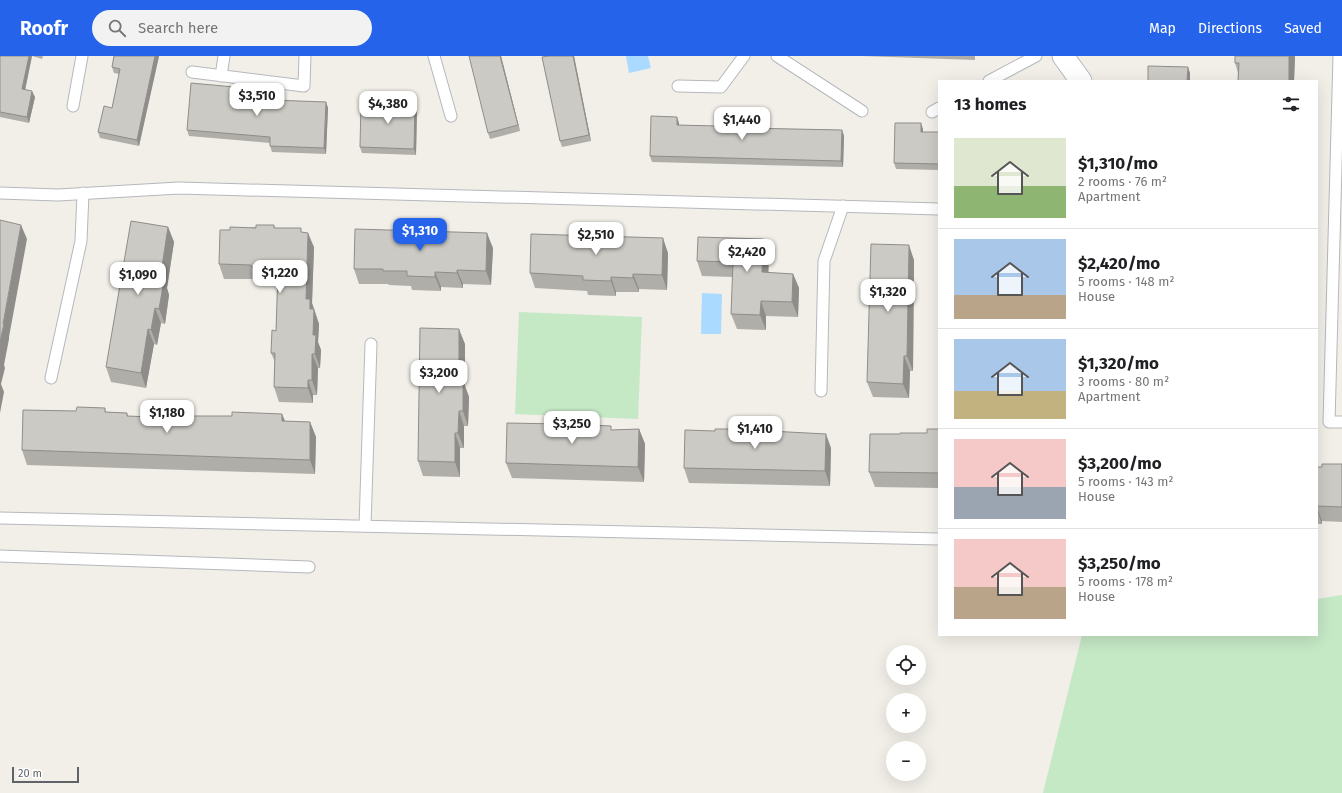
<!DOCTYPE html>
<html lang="en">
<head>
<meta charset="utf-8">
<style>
	body { margin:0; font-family:"Fira Sans",sans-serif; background:#f2f2f2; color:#202124; height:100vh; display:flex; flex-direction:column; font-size:15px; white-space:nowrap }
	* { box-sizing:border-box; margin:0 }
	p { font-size:13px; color:#757577 }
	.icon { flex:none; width:22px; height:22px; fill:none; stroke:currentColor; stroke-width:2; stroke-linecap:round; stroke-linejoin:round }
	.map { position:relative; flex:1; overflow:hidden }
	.details { position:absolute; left:938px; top:24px; width:380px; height:556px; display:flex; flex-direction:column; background:#fff; border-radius:0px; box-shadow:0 4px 16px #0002 }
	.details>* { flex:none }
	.controls { position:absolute; left:886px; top:589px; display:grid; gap:8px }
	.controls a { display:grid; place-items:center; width:40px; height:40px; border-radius:50%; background:#fff; box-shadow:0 4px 16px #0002; font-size:20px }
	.scale { position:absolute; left:12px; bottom:10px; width:67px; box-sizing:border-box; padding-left:4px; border:2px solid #5f6368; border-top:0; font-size:11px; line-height:14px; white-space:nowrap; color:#5f6368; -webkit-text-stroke:3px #fff; paint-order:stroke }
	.price { position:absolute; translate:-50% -34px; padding:0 9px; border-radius:8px; background:#fff; color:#222; font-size:13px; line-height:26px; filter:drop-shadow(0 1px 2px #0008) }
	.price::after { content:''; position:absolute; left:50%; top:24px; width:12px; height:9px; margin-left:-6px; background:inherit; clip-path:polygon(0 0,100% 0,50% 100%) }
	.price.selected { background:#2563eb; color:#fff }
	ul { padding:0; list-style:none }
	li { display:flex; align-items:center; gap:12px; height:100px; padding:0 16px }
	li+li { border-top:1px solid #e0e0e0 }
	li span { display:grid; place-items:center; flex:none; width:112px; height:80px; border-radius:0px; color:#555 }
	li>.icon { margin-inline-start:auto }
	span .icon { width:48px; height:48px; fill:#fffc; stroke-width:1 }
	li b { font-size:17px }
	h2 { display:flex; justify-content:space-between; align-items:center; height:48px; padding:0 16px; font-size:17px }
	header { display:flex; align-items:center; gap:24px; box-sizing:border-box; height:56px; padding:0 20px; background:#2563eb; color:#fff }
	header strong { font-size:19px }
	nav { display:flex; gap:22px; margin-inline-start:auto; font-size:14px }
	.search { width:280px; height:36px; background:#f2f2f2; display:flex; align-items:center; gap:10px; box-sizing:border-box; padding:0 14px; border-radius:22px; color:#757577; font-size:15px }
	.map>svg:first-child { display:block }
	.green { fill:#c5e8c5 }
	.water { fill:#aadaff }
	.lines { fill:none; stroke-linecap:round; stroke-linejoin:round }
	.lane-casing { stroke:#b5b8bc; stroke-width:13 }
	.street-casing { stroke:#b5b8bc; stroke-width:23 }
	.lane { stroke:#fff; stroke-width:11 }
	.street { stroke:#fff; stroke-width:21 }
	.wall { fill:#afaea9 }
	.shaded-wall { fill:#8f8d8a }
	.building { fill:#cccac5; stroke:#8f8d8a }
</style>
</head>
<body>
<header>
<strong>Roofr</strong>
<div class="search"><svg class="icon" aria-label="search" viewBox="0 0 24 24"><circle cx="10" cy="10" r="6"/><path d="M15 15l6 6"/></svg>Search here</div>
<nav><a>Map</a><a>Directions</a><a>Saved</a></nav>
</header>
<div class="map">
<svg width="1342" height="737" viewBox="0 0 1342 737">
	<rect width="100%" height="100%" fill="#f1efe8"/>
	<g class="green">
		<path d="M519,256L642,261L638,363L515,358Z"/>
		<path d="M1342,539V737H1043L1082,579H1317V543Z"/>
	</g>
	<g class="water">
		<path d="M626,0H648L651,12L629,17Z"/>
		<path d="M702,237L722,238L721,278H701Z"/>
	</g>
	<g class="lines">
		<g class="lane-casing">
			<g id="lane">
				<path d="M434,0L451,60"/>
				<path d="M777,0L862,55"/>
				<path d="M1339,0L1329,366H1342"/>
				<path d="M192,16L304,30L305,0"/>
				<path d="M221,20L224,0"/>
				<path d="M989,25L1036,0"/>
				<path d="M678,30L721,31L744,0"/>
				<path d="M73,50L82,0"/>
				<path d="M932,56L939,52"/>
				<path d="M0,137L58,139L179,132L939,153"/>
				<path d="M51,322L81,185L83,137"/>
				<path d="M821,335L824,205L843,150"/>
				<path d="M0,462L939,483"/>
				<path d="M365,470L371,288"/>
				<path d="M0,500L309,511"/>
			</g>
		</g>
		<g class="street-casing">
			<path id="street" d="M1063,0L1081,25"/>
		</g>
		<use href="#lane" class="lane"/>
		<use href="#street" class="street"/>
	</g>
	<g class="wall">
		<path d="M0,0H43L42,3L32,0L25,34L35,41L29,67L0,61Z"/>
		<path d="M114,0H159L139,90L100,82L98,76L112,52L119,18L114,17L112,11Z"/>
		<path d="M501,0L520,75L490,83L488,77Z"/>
		<path d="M574,0L591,85L562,91L560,85Z"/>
		<path d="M862,0H975V4Z"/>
		<path d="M1235,0H1295L1294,25H1238V17L1235,7Z"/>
		<path d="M245,32L247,38V43L326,46L328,52L326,98L272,96L270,90V87L189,80L187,74Z"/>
		<path d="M417,53L416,99L362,97L360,91Z"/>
		<path d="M744,62L746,68V72L842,74L844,80L843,111L652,106L650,100L679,67V69L716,70Z"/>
		<path d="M923,73V76H939V114L896,113L894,107Z"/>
		<path d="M274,169L275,172L302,176L314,191L312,247L319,268L318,286L321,294L320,312H318L317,339H313V347L279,346L274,331L275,306L271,297L276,275L278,228L257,227L255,223H224L219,208L230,174Z"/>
		<path d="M168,171L174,186L167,232L169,239L165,268L161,267L157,289L154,288L146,332L111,326L106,311Z"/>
		<path d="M763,183L769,198L768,217L793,218L799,232L798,261L766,260V274L737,273L731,258L733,221L702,220L697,205Z"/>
		<path d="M493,192L491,229L463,228V232L441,231V235L412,234L411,230L389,229L388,228H359L354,213Z"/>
		<path d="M668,197L667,234L639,233V236H616V240L588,239L587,235L535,232L530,217Z"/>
		<path d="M914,204L913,315H910L909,342L873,341L867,326Z"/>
		<path d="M465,288V330L469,341L468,370H464V392H460V421L423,420L418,405Z"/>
		<path d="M105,352L106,356L127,357L128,360L179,362L232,360L282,358L285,365L310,366L316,381L315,418L27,409L22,394L76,355Z"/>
		<path d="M589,365L590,369L612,374L639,373L645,388L644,426L512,422L506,407L560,368Z"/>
		<path d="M939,373V432L875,431L869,416L900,378L927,377Z"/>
		<path d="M715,375H772L831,392L830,430L689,427L684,412Z"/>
		<path d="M1342,408V466L1322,465V468H1317V411H1322Z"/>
	</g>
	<g class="shaded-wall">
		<path d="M29,0H32L24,39L22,33Z"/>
		<path d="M155,0H159L139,90L137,84Z"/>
		<path d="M500,0H501L520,75L518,69Z"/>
		<path d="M573,0H574L591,85L589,79Z"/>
		<path d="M1289,0H1295V1L1294,25H1289Z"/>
		<path d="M1188,11L1190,17V25H1187Z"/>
		<path d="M245,32L247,38L246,49L244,43Z"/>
		<path d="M32,35L35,41L29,67L27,61Z"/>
		<path d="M326,46L328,52L326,98L324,92Z"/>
		<path d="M415,47L417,53L416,99L414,93Z"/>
		<path d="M677,61L679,67V75L677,69Z"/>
		<path d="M744,62L746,68V78L743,72Z"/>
		<path d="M921,67L923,73V82L921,76Z"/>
		<path d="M842,74L844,80L843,111L841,105Z"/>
		<path d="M21,169L27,183L9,281V283L4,309L5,312L1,328L4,336L0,357V286Z"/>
		<path d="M168,171L174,186L167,232L169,239L165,268L159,253L160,224Z"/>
		<path d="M308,177L314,191L312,247L319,268L318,286L321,294L320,312L315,298L313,279L306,243Z"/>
		<path d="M487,177L493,192L491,229L486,215Z"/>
		<path d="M663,182L668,197L667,234L662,219Z"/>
		<path d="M763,183L769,198L768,231L762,216Z"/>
		<path d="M909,189L914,204L913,315L907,300Z"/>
		<path d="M457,214L463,228V232L457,217Z"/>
		<path d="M435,216L441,231V235L435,221Z"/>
		<path d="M633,218L639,233V236L633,222Z"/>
		<path d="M793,218L799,232L798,261L792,246Z"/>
		<path d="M611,221L616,236V240L611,225Z"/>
		<path d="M761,245L766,260V274L760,259Z"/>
		<path d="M155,252L161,267L157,289L151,274Z"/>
		<path d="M148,273L154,288L146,332L141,317Z"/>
		<path d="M459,273L465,288V330L469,341L468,370L463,355L459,327Z"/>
		<path d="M312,298L318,312L317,339L312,324Z"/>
		<path d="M904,300L910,315L909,342L903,328Z"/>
		<path d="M308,324L313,339V347L308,332Z"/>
		<path d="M459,355L464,370V392L458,377Z"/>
		<path d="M282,358L288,373L282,365Z"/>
		<path d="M310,366L316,381L315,418L310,404Z"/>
		<path d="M639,373L645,388L644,426L638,411Z"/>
		<path d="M455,377L460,392V421L455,406Z"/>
		<path d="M826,378L831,392L830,430L825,415Z"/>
		<path d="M1317,451L1322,465V468L1317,454Z"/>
	</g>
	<g class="building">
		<path d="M0,0H29L22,33L32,35L27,61L0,56Z"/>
		<path d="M114,0H155L137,84L98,76L104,50L112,52L120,13L112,11Z"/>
		<path d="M469,0H500L518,69L488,77Z"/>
		<path d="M549,0H573L589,79L560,85L542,1Z"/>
		<path d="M1235,0H1289V25H1238L1239,7H1235Z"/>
		<path d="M1148,10L1188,11L1187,25H1148Z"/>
		<path d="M191,27L245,32L244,43L326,46L324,92L270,90V81L187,74Z"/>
		<path d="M361,46L415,47L414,93L360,91Z"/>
		<path d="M651,60L677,61V69L716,70V62H744L743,72L842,74L841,105L650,100Z"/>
		<path d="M895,67H921V76H939V108L894,107Z"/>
		<path d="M0,164L21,169L3,268H4L0,286Z"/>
		<path d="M131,165L168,171L160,224L164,225L159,253L155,252L151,274L148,273L141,317L106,311Z"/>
		<path d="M256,169H274V172H301V176L308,177L306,243H310V253H314L313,279H316L315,298H312V324H308V332L274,331L275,297H271L272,274L276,275L278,213L252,212L251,209L219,208L220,174H230V171L256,172Z"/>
		<path d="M355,173L487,177L486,215L457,214V217L435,216V221L407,220V215H383V213H354Z"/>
		<path d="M531,178L663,182L662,219L633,218V222L611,221V225L583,224V220L530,217Z"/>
		<path d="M698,181L763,183L762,216L793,218L792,246L761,245L760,259L731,258L733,206L697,205Z"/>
		<path d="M871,188L909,189L907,300H904L903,328L867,326Z"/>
		<path d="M420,272L459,273V327L463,326V355H459L458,377H455V406L418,405Z"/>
		<path d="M77,351L105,352V356L127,357V360L179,362V360H232V356L282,358V365L310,366V404L22,394L23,354L76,355Z"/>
		<path d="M561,364L589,365V369L611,370V374L639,373L638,411L506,407L507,367L560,368Z"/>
		<path d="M741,369L771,370L770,375L826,378L825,415L684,412L685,374L715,375V373H741Z"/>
		<path d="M927,373H939V417L869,416L870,378H900V377H927Z"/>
		<path d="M1322,408H1342V451L1317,450V411H1322Z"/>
	</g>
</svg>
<div class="controls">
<a><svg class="icon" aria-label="locate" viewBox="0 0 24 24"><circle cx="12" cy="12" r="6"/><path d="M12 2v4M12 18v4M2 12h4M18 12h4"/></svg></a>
<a>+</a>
<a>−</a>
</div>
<div class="scale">20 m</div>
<b class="price" style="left:257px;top:61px">$3,510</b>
<b class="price" style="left:388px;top:69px">$4,380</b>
<b class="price" style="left:742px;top:85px">$1,440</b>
<b class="price selected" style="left:420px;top:196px">$1,310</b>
<b class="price" style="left:596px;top:200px">$2,510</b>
<b class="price" style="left:747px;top:217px">$2,420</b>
<b class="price" style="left:280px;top:238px">$1,220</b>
<b class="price" style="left:138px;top:240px">$1,090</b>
<b class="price" style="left:888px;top:257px">$1,320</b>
<b class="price" style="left:439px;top:338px">$3,200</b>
<b class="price" style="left:167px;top:378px">$1,180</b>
<b class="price" style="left:572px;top:389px">$3,250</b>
<b class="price" style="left:755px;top:394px">$1,410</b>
<section class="details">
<h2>13 homes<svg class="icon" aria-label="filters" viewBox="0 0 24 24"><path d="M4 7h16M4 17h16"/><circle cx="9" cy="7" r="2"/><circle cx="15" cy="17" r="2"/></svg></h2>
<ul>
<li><span style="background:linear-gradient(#dfe7d0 60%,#8fb573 0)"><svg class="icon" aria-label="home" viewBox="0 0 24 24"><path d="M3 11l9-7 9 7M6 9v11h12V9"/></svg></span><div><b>$1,310/mo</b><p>2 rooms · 76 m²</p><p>Apartment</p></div></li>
<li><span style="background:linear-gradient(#a9c7e8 70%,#b9a48a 0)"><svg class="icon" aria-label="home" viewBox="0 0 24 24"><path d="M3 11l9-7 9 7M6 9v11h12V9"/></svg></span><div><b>$2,420/mo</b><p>5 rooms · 148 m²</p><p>House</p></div></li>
<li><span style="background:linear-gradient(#a9c7e8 65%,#c2b280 0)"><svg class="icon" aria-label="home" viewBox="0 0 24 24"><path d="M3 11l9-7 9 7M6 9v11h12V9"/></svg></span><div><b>$1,320/mo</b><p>3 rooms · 80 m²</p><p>Apartment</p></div></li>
<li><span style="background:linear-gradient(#f6c9c9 60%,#9aa5b1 0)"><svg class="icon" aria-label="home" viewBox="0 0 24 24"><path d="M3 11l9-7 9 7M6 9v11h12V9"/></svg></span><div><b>$3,200/mo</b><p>5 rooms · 143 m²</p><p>House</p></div></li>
<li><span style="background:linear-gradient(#f6c9c9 60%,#b9a48a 0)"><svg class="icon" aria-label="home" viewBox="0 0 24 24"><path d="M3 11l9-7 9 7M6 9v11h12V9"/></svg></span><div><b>$3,250/mo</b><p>5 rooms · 178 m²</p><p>House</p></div></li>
</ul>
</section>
</div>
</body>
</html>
